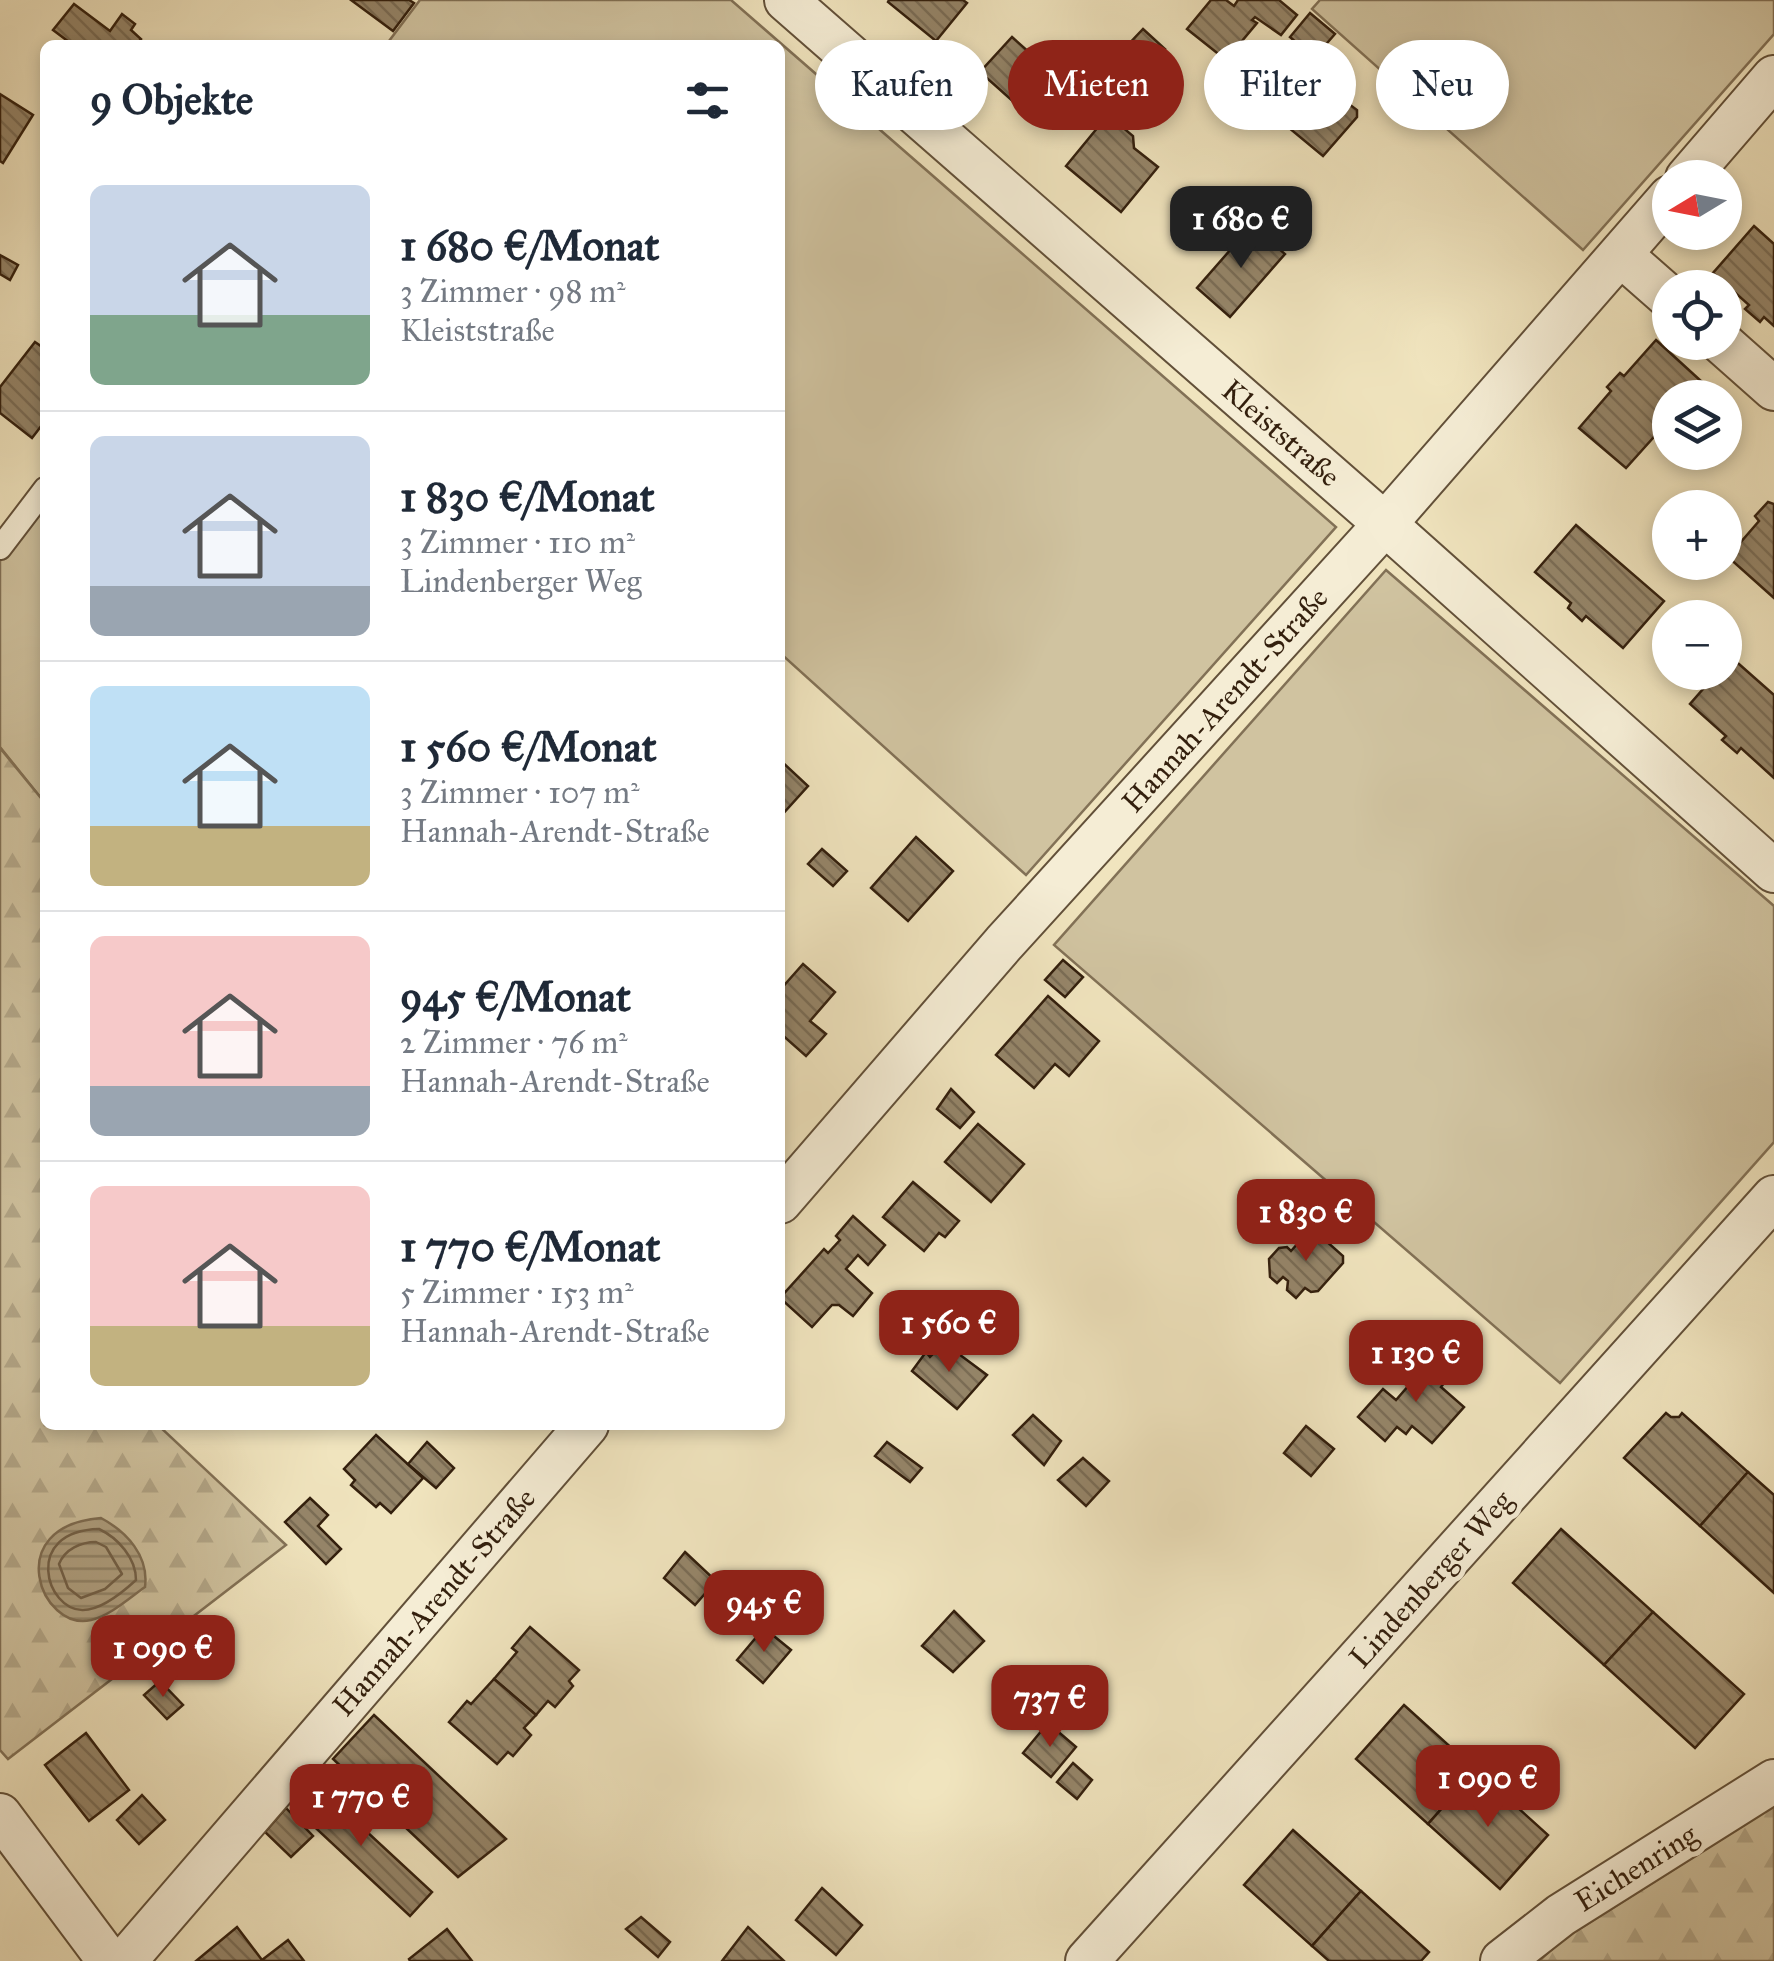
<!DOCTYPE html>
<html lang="de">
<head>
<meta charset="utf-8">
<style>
	body { margin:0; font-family:"IM FELL Great Primer",serif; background:#f2f2f3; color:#1f2937; height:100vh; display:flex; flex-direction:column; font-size:38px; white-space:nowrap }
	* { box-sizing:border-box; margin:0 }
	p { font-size:32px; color:#747a83 }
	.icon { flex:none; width:55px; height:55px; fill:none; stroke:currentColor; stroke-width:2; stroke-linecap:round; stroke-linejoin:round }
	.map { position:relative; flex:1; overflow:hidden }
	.details { position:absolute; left:40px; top:40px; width:745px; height:1390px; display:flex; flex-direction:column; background:#fff; border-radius:15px; box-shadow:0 5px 15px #0003 }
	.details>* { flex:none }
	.banner { position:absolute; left:815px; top:40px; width:808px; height:90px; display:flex; gap:20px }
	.needle { width:65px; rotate:260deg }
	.tools { position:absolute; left:1652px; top:160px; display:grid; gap:20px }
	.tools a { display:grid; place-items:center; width:90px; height:90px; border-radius:50%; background:#fff; box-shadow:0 5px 15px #0003; font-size:50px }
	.price { position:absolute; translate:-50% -85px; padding:0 22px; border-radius:20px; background:#8f2418; color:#fff; font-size:32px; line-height:65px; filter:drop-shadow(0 2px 5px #0008) }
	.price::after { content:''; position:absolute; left:50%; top:60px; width:30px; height:22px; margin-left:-15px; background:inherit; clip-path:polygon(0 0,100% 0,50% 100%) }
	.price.current { background:#222; color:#fff }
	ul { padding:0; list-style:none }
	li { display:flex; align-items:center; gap:30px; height:250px; padding:0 50px }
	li+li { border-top:2px solid #e0e1e3 }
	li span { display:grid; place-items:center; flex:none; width:280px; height:200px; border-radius:15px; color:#555 }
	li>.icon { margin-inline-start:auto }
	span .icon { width:120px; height:120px; fill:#fffc; stroke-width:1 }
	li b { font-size:42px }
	h2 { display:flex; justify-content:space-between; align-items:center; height:120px; padding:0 50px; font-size:42px }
	.chip { padding:0 35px; border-radius:45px; background:#fff; box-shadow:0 5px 15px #0003; font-size:35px; line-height:90px }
	.chip.current { background:#8f2418; color:#fff }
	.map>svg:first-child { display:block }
	.grass { fill:#d0c3a0; stroke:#827156; stroke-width:2.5 }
	.forest { fill:url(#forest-firs); stroke:#827156; stroke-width:2.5 }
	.water { fill:url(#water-rules); stroke:#7e6d53; stroke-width:2.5 }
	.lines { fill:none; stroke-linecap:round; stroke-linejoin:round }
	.shore { stroke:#726048; stroke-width:2.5 }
	.building { fill:url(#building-back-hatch); stroke:#331f0d; stroke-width:2.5 }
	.lane-casing { stroke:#625039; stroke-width:26 }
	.street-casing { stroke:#625039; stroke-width:46 }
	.lane { stroke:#f5edd5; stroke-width:22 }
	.street { stroke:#f5edd5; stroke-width:42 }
	.labels { text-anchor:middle; stroke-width:10; stroke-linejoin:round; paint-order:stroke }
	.street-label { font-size:30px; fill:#331f0d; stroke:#f5edd5 }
</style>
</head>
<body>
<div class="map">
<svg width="1774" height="1961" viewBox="0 0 1774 1961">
	<defs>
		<pattern id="forest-firs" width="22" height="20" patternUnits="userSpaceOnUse" patternTransform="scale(2.5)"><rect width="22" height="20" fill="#d0c3a0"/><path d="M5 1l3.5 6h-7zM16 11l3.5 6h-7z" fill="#b3a789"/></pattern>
		<pattern id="water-rules" width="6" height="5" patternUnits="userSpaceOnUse" patternTransform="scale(2.5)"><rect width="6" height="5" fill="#b0a182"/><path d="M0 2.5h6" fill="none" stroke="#908369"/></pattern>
		<pattern id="building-back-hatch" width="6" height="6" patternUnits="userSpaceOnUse" patternTransform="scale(2.5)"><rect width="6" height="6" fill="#958569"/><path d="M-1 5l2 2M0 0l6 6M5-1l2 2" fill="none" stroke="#7a6c55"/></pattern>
	</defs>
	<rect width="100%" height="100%" fill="#f0e4be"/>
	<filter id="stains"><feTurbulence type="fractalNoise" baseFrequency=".002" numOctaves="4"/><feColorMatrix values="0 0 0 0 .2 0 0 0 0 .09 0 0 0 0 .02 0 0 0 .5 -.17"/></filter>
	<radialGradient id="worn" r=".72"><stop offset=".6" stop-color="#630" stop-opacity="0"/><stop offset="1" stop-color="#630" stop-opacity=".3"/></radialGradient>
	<g class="grass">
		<path d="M420,0H731L1336,527L1026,875L780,653V45H386Z"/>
		<path d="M1320,0H1774V34L1583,250L1312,9Z"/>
		<path d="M45,503V803L0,747V561Z"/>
		<path d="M1386,570L1774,906V1142L1560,1383L1054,945Z"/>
	</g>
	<g class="forest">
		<path d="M0,748L45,803V1425H158L286,1545L8,1759L0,1750Z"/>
		<path d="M1774,1806V1961H1539L1562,1940Z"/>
	</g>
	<path class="water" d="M101,1518C127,1532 149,1556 145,1587C128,1599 111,1615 91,1620C41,1632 0,1526 101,1518Z"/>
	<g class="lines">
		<g class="shore">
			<path d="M99,1529C118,1538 136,1558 136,1580C123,1592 102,1610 83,1610C46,1611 22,1531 99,1529Z"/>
			<path d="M96,1542L106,1547L122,1574L105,1589L81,1598L68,1588L59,1564C65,1549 81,1542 96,1542Z"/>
		</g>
	</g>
	<g class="building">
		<path d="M351,0H409L414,3L393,31Z"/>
		<path d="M889,0H963L967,3L936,41L888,2Z"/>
		<path d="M1211,0H1226L1234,6L1238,0H1279L1297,15L1281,35L1255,17L1252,20L1257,23L1226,60L1187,29Z"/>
		<path d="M74,4L110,31L122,14L135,24L131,30L141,39L136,45H73L53,30Z"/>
		<path d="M1310,13L1335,34L1314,58L1290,37Z"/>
		<path d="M1143,29L1165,49L1130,87L1108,66Z"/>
		<path d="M1012,37L1056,76L1025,112L980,72Z"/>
		<path d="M1321,83L1357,110V117L1323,156L1283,123Z"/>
		<path d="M0,94L33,115L3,163L0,161Z"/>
		<path d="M1108,115L1133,136L1134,148L1158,167L1121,212L1066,166Z"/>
		<path d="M1252,225L1285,254L1230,317L1197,288Z"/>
		<path d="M1754,226L1774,244V326L1764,317L1760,322L1745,309L1749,305L1713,273Z"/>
		<path d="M0,255L18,265L10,280L0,274Z"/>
		<path d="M1656,340L1702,382L1689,398H1670V419L1626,468L1579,428L1611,391L1607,387L1620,373L1624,376Z"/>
		<path d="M35,342L45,349V421L32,438L0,413V387Z"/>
		<path d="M1768,502L1774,504V598L1728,557L1759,521L1755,516Z"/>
		<path d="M1576,525L1664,601L1623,648L1586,616L1582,621L1568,608L1571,603L1535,572Z"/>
		<path d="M1731,657L1774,695V778L1741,748L1737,753L1722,740L1726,736L1690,704L1718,672H1725V664Z"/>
		<path d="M780,760L808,786L780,817Z"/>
		<path d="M916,837L953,871L908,921L871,888Z"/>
		<path d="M822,849L847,871L833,886L808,864Z"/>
		<path d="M1063,960L1083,977L1065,997L1045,980Z"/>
		<path d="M803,964L835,992L810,1021L826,1034L806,1056L780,1033V990Z"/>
		<path d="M1048,996L1099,1041L1069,1076L1055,1064L1034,1088L996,1055Z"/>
		<path d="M951,1089L974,1112L960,1128L937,1109Z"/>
		<path d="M978,1124L1024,1164L991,1202L945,1162Z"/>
		<path d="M913,1182L959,1221L945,1237L939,1233L924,1251L883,1217Z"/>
		<path d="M853,1216L885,1245L868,1265L858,1255L846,1269L872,1293L853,1316L839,1305H832L812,1327L780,1298L824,1249L828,1253L840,1240L836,1236Z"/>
		<path d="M1308,1232H1316L1343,1256V1263L1318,1291L1311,1292L1305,1288L1296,1298L1287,1290L1288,1281L1283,1277L1277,1283L1270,1277L1269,1259L1279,1248L1287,1247L1291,1251Z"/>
		<path d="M944,1343L987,1375L957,1409L912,1371L926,1352L930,1357Z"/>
		<path d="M1436,1354H1442L1454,1365V1370L1441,1387L1464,1407L1432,1443L1412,1426L1406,1434L1397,1427L1385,1441L1358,1417L1383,1389L1396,1400Z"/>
		<path d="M1666,1413L1671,1417H1679L1682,1413L1748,1472L1700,1526L1624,1458Z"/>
		<path d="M1033,1415L1061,1441L1044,1465L1013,1435Z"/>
		<path d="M1306,1426L1334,1449L1311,1476L1284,1453Z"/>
		<path d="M376,1435L423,1478L391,1513L380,1503L376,1507L351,1485L355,1480L344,1469Z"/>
		<path d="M427,1442L454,1468L436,1488L408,1464Z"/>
		<path d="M887,1442L922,1468L910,1482L875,1456Z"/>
		<path d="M1083,1458L1109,1481L1086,1506L1058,1480Z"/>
		<path d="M1748,1472L1774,1495V1593L1700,1526Z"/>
		<path d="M310,1498L328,1515L318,1526L341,1549L326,1564L285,1522Z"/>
		<path d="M1561,1529L1653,1612L1604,1665L1513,1583Z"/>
		<path d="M685,1552L716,1581L695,1605L664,1578Z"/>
		<path d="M728,1592L744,1606L722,1630L706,1616Z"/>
		<path d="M954,1611L984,1641L953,1672L922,1646Z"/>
		<path d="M1653,1612L1744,1694L1695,1748L1604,1665Z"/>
		<path d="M530,1627L579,1670L569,1681L573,1686L555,1707L548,1701L536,1715L494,1679L517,1652L512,1648Z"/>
		<path d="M764,1628L791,1650L763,1683L737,1660Z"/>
		<path d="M494,1679L536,1715L524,1728L531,1735L513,1756L508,1752L497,1764L449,1722L467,1701L471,1704Z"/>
		<path d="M160,1681L183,1705L167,1719L144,1695Z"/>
		<path d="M1404,1705L1476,1770L1428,1824L1356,1759Z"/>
		<path d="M374,1715L506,1839L458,1877L333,1759Z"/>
		<path d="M1048,1723L1076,1747L1051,1777L1023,1753Z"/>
		<path d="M86,1733L129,1790L89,1821L45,1765Z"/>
		<path d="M1073,1763L1092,1780L1077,1799L1057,1782Z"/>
		<path d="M1476,1770L1548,1835L1500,1889L1428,1824Z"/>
		<path d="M312,1781L432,1892L410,1916L291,1805Z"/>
		<path d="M142,1795L165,1820L139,1844L117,1820Z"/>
		<path d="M286,1808L313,1836L291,1857L265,1832Z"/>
		<path d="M1293,1830L1361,1891L1312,1946L1244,1885Z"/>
		<path d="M822,1888L862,1925L836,1955L796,1920Z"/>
		<path d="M1361,1891L1429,1952L1421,1961H1329L1312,1946Z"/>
		<path d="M641,1917L670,1942L658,1957L626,1929Z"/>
		<path d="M237,1927L262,1960L288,1940L304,1961H196Z"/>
		<path d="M748,1927L784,1961H722Z"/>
		<path d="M447,1929L472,1961H410L409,1959Z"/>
	</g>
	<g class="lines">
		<g class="lane-casing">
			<path id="lane" d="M0,548L45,489"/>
		</g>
		<g class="street-casing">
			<g id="street">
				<path d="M786,0L1385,524L1774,871"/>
				<path d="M1687,178L1774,77"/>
				<path d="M1621,255L1670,298"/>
				<path d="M1721,342L1774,389"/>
				<path d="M780,1202L1004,943L1385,524L1670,197"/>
				<path d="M0,1815L109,1961"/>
				<path d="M125,1961L587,1425"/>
				<path d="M1087,1961L1774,1197"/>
				<path d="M1502,1961L1561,1915L1774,1781"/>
			</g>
		</g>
		<use href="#lane" class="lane"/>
		<use href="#street" class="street"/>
	</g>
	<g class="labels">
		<g class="street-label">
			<text transform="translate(1281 433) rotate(41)" y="10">Kleiststraße</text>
			<text transform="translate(1225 700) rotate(-48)" y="10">Hannah-Arendt-Straße</text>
			<text transform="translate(1431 1579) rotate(-48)" y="10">Lindenberger Weg</text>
			<text transform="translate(434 1602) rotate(-49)" y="10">Hannah-Arendt-Straße</text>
			<text transform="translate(1636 1868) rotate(-32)" y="10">Eichenring</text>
		</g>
	</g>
	<rect width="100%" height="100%" filter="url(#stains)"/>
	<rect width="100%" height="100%" fill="url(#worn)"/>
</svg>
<div class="tools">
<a><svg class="needle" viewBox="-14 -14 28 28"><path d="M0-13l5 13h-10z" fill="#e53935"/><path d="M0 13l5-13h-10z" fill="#747a83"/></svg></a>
<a><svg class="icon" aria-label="locate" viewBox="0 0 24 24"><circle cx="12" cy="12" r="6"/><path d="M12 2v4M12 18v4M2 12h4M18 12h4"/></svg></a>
<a><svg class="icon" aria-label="layers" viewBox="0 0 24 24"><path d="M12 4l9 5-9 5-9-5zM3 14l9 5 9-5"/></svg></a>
<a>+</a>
<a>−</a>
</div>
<b class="price current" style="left:1241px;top:271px">1 680 €</b>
<b class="price" style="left:1306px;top:1264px">1 830 €</b>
<b class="price" style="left:949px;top:1375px">1 560 €</b>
<b class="price" style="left:1416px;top:1405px">1 130 €</b>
<b class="price" style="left:764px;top:1655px">945 €</b>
<b class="price" style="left:163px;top:1700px">1 090 €</b>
<b class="price" style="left:1050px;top:1750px">737 €</b>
<b class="price" style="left:1488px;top:1830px">1 090 €</b>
<b class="price" style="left:361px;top:1849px">1 770 €</b>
<div class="banner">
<a class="chip">Kaufen</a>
<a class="chip current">Mieten</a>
<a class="chip">Filter</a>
<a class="chip">Neu</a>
</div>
<section class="details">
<h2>9 Objekte<svg class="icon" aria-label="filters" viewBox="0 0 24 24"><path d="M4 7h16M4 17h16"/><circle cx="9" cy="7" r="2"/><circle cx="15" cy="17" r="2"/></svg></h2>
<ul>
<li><span style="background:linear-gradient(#c9d6e8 65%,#7fa58c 0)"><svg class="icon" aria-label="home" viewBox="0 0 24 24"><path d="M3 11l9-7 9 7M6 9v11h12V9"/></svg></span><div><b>1 680 €/Monat</b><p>3 Zimmer · 98 m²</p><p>Kleiststraße</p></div></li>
<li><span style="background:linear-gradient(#c9d6e8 75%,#9aa5b1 0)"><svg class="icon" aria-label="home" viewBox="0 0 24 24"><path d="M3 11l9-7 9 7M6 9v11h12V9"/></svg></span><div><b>1 830 €/Monat</b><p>3 Zimmer · 110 m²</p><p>Lindenberger Weg</p></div></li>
<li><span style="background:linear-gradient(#bfe0f5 70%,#c2b280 0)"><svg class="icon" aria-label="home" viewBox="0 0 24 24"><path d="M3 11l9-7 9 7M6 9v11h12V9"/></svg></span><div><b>1 560 €/Monat</b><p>3 Zimmer · 107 m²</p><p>Hannah-Arendt-Straße</p></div></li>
<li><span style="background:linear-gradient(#f6c9c9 75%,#9aa5b1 0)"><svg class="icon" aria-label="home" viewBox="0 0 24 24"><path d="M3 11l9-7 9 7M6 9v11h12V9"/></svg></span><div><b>945 €/Monat</b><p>2 Zimmer · 76 m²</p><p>Hannah-Arendt-Straße</p></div></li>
<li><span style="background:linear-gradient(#f6c9c9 70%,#c2b280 0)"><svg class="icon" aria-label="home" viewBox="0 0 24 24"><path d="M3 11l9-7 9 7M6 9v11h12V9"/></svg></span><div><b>1 770 €/Monat</b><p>5 Zimmer · 153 m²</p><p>Hannah-Arendt-Straße</p></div></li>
</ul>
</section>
</div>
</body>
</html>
